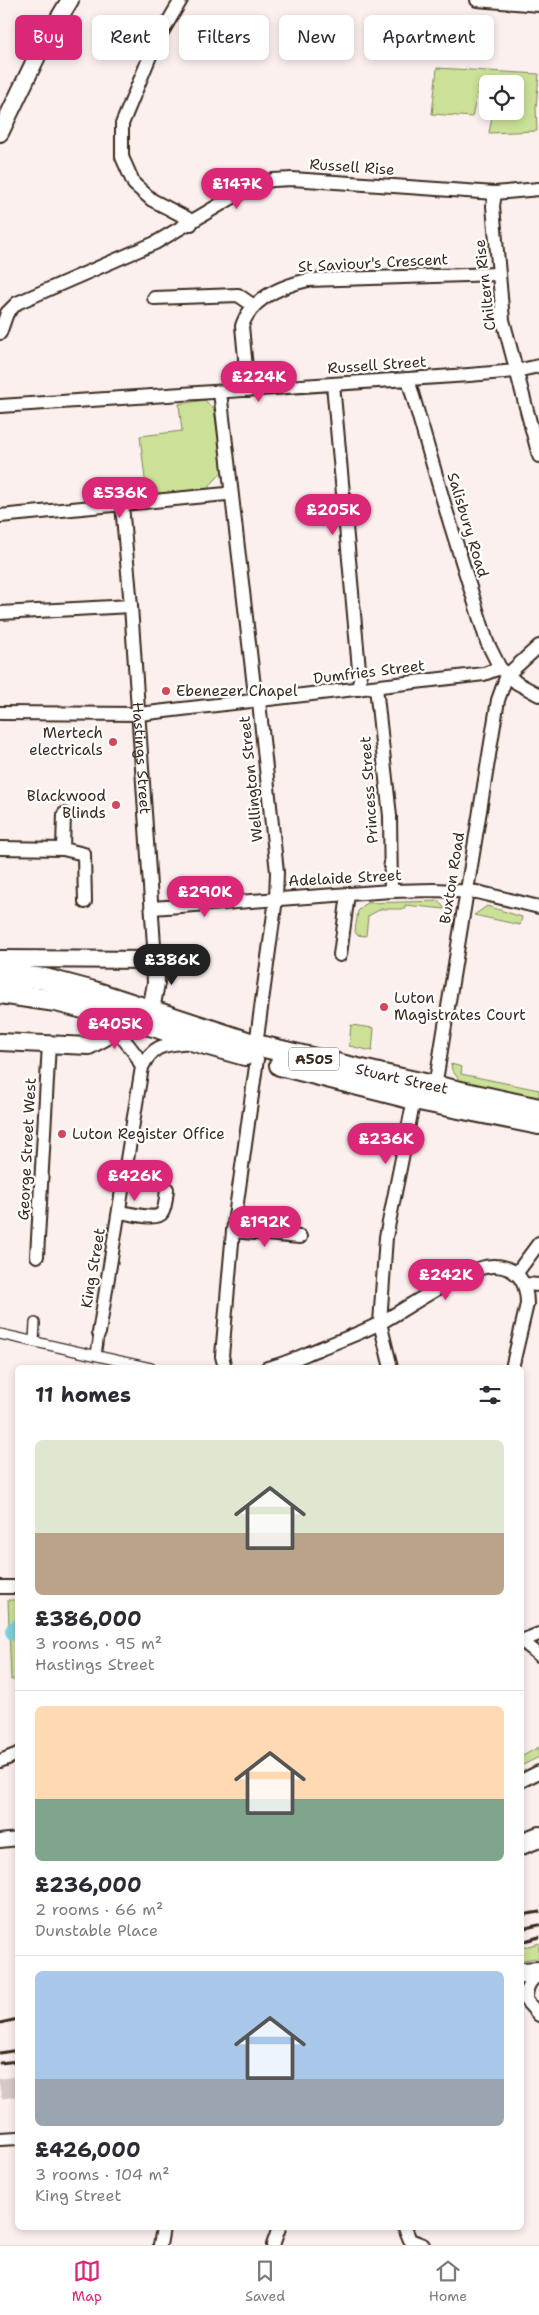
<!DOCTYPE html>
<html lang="en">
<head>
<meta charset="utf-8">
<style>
	body { margin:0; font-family:"Shantell Sans",sans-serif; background:#f2f2f3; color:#2b2b33; height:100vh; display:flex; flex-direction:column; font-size:19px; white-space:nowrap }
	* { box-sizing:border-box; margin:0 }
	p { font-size:16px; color:#7c7c81 }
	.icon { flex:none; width:28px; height:28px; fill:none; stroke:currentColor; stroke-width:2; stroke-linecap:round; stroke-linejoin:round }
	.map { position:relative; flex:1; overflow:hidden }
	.sheet { position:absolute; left:15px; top:1365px; width:509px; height:865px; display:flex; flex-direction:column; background:#fff; border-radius:8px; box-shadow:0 2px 8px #0003 }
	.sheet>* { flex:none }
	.guide { position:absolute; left:15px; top:15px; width:510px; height:45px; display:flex; gap:10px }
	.fabs { position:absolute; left:479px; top:75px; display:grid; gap:10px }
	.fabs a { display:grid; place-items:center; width:45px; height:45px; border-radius:8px; background:#fff; box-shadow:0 2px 8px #0003; font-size:25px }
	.price { position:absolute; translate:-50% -42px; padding:0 11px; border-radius:18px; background:#db2777; color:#fff; font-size:16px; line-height:32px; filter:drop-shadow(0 1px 2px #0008) }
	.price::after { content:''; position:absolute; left:50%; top:30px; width:15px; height:11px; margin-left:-8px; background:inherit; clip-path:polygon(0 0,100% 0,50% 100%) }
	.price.on { background:#222; color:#fff }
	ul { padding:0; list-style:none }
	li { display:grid; align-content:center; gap:10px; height:265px; padding:0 20px }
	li+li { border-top:1px solid #e1e1e2 }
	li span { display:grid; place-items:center; height:155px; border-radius:8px; color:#555 }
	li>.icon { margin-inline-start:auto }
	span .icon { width:90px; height:90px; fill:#fffc; stroke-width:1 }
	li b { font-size:21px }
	h2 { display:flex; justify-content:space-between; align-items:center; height:60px; padding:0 20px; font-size:21px }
	.chip { padding:0 18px; border-radius:8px; background:#fff; box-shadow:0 2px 8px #0003; font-size:18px; line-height:45px }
	.chip.on { background:#db2777; color:#fff }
	.tab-bar { display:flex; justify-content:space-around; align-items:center; height:70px; border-top:1px solid #e1e1e2; background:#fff; font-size:14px; color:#7c7c81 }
	.tab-bar a { display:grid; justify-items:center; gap:2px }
	.tab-bar .on { color:#db2777 }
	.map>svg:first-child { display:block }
	.green { fill:#cae197; stroke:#82865a }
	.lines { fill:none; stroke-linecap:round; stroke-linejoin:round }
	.river { stroke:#80cfdc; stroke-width:20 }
	.trunk-tunnel { stroke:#d5c8c5; stroke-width:20; stroke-dasharray:20 10; stroke-linecap:butt }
	.pedestrian-casing { stroke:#3b2a1e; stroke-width:12 }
	.minor-casing { stroke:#3b2a1e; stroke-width:16 }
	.secondary-casing { stroke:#3b2a1e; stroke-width:20 }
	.trunk-casing { stroke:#3b2a1e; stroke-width:24 }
	.pedestrian { stroke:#fff; stroke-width:9 }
	.minor { stroke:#fff; stroke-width:12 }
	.secondary { stroke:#fff; stroke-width:16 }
	.trunk { stroke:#fff; stroke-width:20 }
	.rail { stroke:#3b2a1e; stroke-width:3 }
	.poi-dot { fill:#d1495b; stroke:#fff; stroke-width:2 }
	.labels { text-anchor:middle; stroke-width:4.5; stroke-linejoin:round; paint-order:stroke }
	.shield { fill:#fff; stroke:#766a62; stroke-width:1 }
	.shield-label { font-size:14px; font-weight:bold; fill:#3b2a1e }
	.street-label { font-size:15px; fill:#3b2a1e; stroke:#fff }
	.poi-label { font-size:15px; fill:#3b2a1e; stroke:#fff; text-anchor:start }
</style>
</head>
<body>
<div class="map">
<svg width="539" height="2245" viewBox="0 0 539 2245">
	<rect width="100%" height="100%" fill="#fcf0ef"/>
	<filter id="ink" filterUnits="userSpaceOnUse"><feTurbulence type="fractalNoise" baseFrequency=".02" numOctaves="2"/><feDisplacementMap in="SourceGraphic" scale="10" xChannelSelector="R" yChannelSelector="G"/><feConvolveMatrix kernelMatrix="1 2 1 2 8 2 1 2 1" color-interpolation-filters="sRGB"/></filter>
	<g filter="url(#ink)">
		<g class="green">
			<path d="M437,68L539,74L536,107L537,131L489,133L493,111H515V84L479,85L472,117L432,114Z"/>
			<path d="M205,400L214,410L223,471L206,490L147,496L140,436L182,431L179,404Z"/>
			<path d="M439,901L445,909L405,905V909H381L368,916L366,936L357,935L355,931L358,911L366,903Z"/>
			<path d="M487,906L522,917L520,925L474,915Z"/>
			<path d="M351,1025L374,1028L372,1051L349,1046Z"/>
			<path d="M451,1064L462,1067L461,1074L539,1090V1099L460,1081L452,1070Z"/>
			<path d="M8,1600H17V1680H11Z"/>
			<path d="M539,1747V1757L521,1766V1757Z"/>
			<path d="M539,1943V1958L521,1960V1948Z"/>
		</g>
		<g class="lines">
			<path class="river" d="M15,1631L18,1629"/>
			<path class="trunk-tunnel" d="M0,2089L18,2086"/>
			<g class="pedestrian-casing">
				<g id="pedestrian">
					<path d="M0,1334L151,1368"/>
					<path d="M34,1341L35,1323"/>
					<path d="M96,1355L99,1333"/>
				</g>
			</g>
			<g class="minor-casing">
				<g id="minor">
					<path d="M181,0L155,44L122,124V157L134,184L152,200L187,218L191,224"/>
					<path d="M477,0L539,5"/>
					<path d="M495,193L493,206L503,320L539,456"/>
					<path d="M154,298L238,295L254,306"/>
					<path d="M0,333L7,313L17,303L155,243L255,184L273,180L292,179L495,193L539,189"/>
					<path d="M408,379L446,510L487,642L500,668L517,683L539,695"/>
					<path d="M333,384L360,680L358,689"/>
					<path d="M248,390L242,326C251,298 282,286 308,280L498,274"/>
					<path d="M220,392L255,695L259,702L277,872L276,899L256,1045"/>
					<path d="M0,406L469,375L516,371L539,366"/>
					<path id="s1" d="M122,505L131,606L155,960"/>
					<path d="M0,516L226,494L230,491"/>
					<path d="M0,613L131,606"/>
					<path d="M376,687L390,816L391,891"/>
					<path d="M0,713L139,714L484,674L500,668"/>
					<path d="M64,814L63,849L84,854L85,902"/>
					<path d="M0,848L63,849"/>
					<path d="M152,908L391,891L434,890L477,892L539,907"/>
					<path d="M340,955L348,894"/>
					<path d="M113,1025L136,1055L142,1067"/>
					<path d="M435,1087L498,700L507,675L539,646"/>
					<path d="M119,1212C128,1213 157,1221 162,1213C166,1207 166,1196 167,1189"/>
					<path d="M233,1231L300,1237"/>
					<path d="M37,1256L49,1044"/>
					<path d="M516,1274L539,1243"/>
					<path d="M525,1284L539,1285"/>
					<path d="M99,1333L142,1067C154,1043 166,1045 190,1042"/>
					<path d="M225,1368L222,1356L233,1231L257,1059"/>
					<path d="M267,1368C286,1364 303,1355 321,1348C341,1340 361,1333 380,1323C407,1309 468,1264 495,1266C519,1267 527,1284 527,1304L512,1368"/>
					<path d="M391,1368L380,1323L386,1237L414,1099"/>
					<path d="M0,1587H18"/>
					<path d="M521,1640L539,1655"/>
					<path d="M521,1641L539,1634"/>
					<path d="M0,1761L18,1754"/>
					<path d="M521,1781L539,1772"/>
					<path d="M0,1841L18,1839"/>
					<path d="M521,1995L539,2015"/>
					<path d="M526,2000C526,1989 528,1981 539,1975"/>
					<path d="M0,2139L18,2138"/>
					<path d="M405,2228L410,2240L423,2245"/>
					<path d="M160,2245L163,2228"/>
					<path d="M273,2245L279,2228"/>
				</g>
			</g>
			<g class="secondary-casing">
				<g id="secondary">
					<path d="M0,133L42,46L70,0"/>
					<path d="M0,959L155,960L156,983L151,1010"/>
					<path d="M0,1042L89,1046L104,1038L113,1025L107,1015"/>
				</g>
			</g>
			<g class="trunk-casing">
				<g id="trunk">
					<path id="s2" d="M0,974L45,979L94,992L256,1045L383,1075L539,1109"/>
					<path d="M0,993L56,1001L157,1027L195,1041L245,1055"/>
					<path d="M280,1065L414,1099L539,1124"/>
					<path d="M521,1844L539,1837"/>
					<path d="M521,1973L539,1972"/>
				</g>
			</g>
			<use href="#pedestrian" class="pedestrian"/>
			<use href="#minor" class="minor"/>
			<use href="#secondary" class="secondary"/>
			<use href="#trunk" class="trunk"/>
			<g class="rail">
				<path d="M521,1915L539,1912"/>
				<path d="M521,1929L539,1925"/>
				<path d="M521,1942L539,1937"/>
				<path d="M0,2023L18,2019"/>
				<path d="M0,2053L18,2050"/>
				<path d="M0,2063L18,2061"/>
			</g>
		</g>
	</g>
	<g class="poi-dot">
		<circle cx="166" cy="691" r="5"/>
		<circle cx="113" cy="742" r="5"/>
		<circle cx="116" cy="805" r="5"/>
		<circle cx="384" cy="1007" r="5"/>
		<circle cx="62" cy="1134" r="5"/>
	</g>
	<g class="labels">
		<rect class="shield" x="289" y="1047.5" width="50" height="23" rx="4"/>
		<g class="shield-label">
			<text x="314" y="1064">A505</text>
		</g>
		<g class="street-label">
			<text transform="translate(352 167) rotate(4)" y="5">Russell Rise</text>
			<text transform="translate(373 263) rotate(-3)" y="5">St Saviour's Crescent</text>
			<text transform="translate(485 285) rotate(-97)" y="5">Chiltern Rise</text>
			<text transform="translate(377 365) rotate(-4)" y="5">Russell Street</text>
			<text transform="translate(468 525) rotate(73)" y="5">Salisbury Road</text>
			<text transform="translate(369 672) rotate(-7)" y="5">Dumfries Street</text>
			<text dy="5" stroke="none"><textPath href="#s1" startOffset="254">Hastings Street</textPath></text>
			<text transform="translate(251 779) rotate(-96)" y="5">Wellington Street</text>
			<text transform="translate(369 790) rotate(-94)" y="5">Princess Street</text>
			<text transform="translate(345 878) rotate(-3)" y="5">Adelaide Street</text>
			<text transform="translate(452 878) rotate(-81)" y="5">Buxton Road</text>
			<text dy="5" stroke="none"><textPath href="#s2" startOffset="416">Stuart Street</textPath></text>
			<text transform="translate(27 1149) rotate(-87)" y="5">George Street West</text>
			<text transform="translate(93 1268) rotate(-80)" y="5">King Street</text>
		</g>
		<g class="poi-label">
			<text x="176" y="696">Ebenezer Chapel</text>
			<text x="103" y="738" text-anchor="end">Mertech<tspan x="103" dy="17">electricals</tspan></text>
			<text x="106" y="801" text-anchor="end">Blackwood<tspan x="106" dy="17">Blinds</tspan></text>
			<text x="394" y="1003">Luton<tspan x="394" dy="17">Magistrates Court</tspan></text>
			<text x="72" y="1139">Luton Register Office</text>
		</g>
	</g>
</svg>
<div class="fabs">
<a><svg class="icon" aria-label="locate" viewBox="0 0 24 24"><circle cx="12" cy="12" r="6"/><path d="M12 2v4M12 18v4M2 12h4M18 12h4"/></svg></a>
</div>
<b class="price" style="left:237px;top:210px">£147K</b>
<b class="price" style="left:259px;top:403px">£224K</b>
<b class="price" style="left:120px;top:519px">£536K</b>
<b class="price" style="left:333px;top:536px">£205K</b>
<b class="price" style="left:205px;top:918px">£290K</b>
<b class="price on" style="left:172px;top:986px">£386K</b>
<b class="price" style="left:115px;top:1050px">£405K</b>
<b class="price" style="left:386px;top:1165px">£236K</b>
<b class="price" style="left:135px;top:1202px">£426K</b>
<b class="price" style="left:265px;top:1248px">£192K</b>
<b class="price" style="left:446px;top:1301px">£242K</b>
<div class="guide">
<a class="chip on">Buy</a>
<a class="chip">Rent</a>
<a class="chip">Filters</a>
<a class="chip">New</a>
<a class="chip">Apartment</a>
</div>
<section class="sheet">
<h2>11 homes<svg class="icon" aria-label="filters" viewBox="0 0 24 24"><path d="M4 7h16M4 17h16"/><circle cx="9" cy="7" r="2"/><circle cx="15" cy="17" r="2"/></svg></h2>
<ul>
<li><span style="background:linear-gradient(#dfe7d0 60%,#b9a48a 0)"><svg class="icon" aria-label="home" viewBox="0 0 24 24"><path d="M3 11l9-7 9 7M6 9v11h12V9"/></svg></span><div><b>£386,000</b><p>3 rooms · 95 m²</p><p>Hastings Street</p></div></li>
<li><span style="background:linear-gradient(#ffd9b3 60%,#7fa58c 0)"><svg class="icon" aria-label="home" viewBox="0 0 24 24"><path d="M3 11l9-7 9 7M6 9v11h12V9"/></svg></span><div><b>£236,000</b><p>2 rooms · 66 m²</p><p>Dunstable Place</p></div></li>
<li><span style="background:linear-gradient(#a9c7e8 70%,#9aa5b1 0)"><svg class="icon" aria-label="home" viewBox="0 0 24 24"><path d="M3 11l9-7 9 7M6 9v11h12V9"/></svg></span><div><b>£426,000</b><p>3 rooms · 104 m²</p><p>King Street</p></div></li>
</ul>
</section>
</div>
<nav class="tab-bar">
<a class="on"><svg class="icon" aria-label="map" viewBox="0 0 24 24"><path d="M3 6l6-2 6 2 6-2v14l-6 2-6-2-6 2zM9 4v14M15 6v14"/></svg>Map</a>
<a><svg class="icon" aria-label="saved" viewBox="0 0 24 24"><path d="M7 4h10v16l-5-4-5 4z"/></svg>Saved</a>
<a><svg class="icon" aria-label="home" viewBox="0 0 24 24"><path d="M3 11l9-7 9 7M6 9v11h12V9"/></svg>Home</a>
</nav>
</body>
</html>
